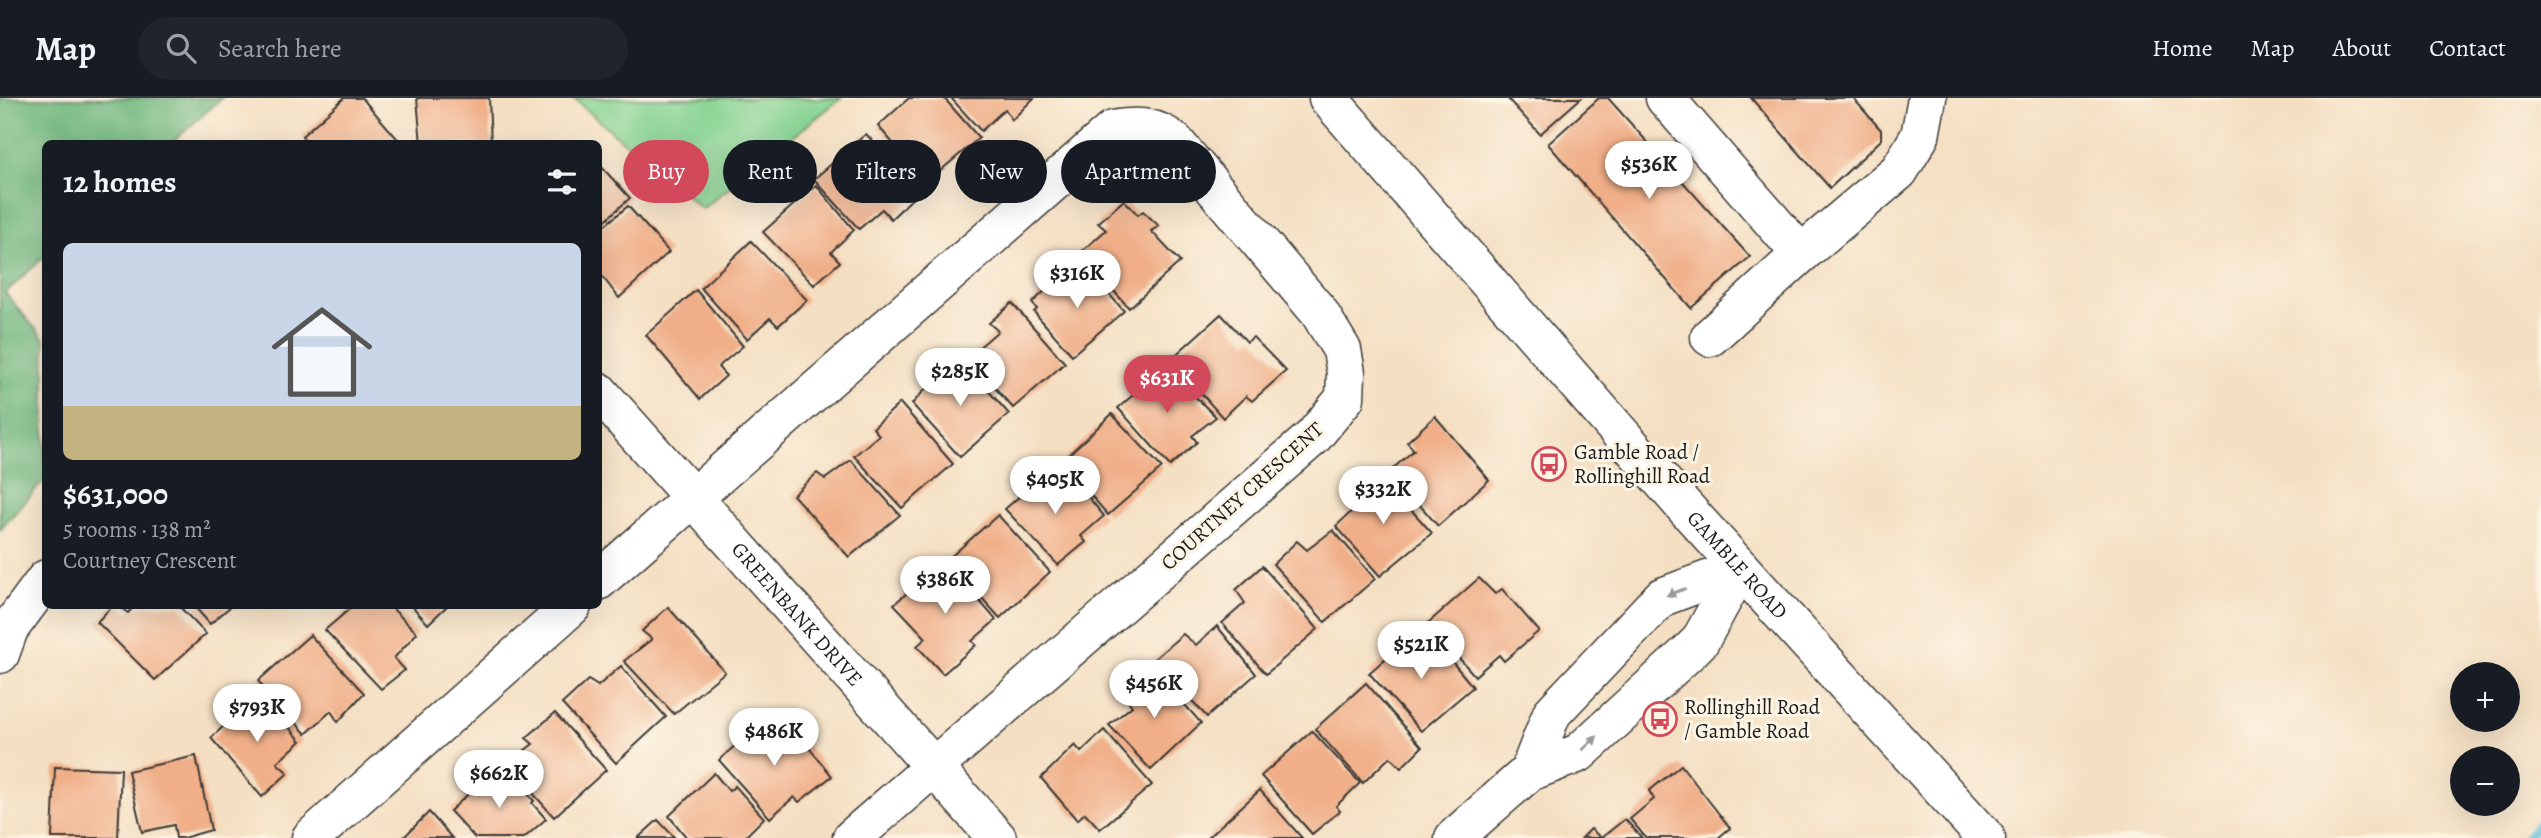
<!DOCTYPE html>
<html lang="en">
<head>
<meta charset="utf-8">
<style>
	body { margin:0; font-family:Alegreya,serif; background:#20242c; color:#f1f3f6; height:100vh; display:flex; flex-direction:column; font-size:26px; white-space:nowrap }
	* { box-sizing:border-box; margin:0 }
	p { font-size:23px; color:#9ea1a6 }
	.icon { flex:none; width:38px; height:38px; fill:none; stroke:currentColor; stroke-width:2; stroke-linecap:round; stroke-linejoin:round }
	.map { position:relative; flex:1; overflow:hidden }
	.drawer { position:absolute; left:42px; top:42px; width:560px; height:469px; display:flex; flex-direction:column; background:#171b24; border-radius:10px; box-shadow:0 7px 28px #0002 }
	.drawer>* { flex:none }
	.guide { position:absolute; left:623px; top:42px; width:665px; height:63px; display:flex; gap:14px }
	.fabs { position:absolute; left:2450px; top:564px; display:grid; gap:14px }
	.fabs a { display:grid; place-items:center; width:70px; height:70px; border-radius:50%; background:#171b24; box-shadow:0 7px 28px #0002; font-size:35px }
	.price { position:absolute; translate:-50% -60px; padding:0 16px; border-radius:24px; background:#fff; color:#222; font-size:23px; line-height:46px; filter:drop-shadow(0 2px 4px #0008) }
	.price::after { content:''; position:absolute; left:50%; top:42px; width:21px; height:16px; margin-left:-10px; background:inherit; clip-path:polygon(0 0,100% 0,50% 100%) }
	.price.on { background:#d1495b; color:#fff }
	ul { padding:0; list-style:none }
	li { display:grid; align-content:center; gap:14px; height:371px; padding:0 21px }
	li span { display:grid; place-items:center; height:217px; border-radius:10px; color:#555 }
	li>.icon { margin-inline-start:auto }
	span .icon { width:126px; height:126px; fill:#fffc; stroke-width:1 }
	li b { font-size:30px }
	h2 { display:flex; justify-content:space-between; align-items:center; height:84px; padding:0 21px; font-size:30px }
	.pill { padding:0 24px; border-radius:32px; background:#171b24; box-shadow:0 7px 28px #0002; font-size:24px; line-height:63px }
	.pill.on { background:#d1495b; color:#fff }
	header { display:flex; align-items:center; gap:42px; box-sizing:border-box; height:98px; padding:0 35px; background:#171b24; border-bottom:2px solid #363941 }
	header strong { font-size:33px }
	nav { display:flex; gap:38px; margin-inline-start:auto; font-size:24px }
	.search { width:490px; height:63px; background:#20242c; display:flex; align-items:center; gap:18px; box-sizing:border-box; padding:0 24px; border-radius:38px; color:#9ea1a6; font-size:26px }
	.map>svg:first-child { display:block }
	.green { fill:#85d392; stroke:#507857; stroke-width:2 }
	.forest { fill:#6cb57c; stroke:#44684c; stroke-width:2 }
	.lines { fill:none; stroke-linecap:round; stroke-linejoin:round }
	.stream { stroke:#61c5df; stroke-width:10 }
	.building { fill:#f0af88 }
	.minor-casing { stroke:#3c3935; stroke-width:41 }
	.major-casing { stroke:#3c3935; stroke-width:41 }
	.minor { stroke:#fff; stroke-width:38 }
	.major { stroke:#fff; stroke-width:38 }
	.oneway { fill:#999 }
	.labels { text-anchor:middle; stroke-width:6; stroke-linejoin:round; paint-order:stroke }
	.poi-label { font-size:21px; fill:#1c1c1c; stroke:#fcf5e5; text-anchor:start }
	.street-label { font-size:21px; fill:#1c1c1c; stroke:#fcf5e5 }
</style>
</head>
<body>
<header>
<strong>Map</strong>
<div class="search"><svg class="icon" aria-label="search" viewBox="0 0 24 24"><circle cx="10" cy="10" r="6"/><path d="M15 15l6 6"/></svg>Search here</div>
<nav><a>Home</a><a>Map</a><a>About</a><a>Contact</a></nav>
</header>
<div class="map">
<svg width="2541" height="740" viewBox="0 0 2541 740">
	<rect width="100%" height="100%" fill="#fcf5e5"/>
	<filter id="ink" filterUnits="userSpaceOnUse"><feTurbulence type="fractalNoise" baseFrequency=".0143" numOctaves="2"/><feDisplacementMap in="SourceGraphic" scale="14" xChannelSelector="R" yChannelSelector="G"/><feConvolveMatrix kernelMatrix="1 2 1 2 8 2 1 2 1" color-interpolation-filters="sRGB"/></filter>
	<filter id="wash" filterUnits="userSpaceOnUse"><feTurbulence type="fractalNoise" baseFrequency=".00686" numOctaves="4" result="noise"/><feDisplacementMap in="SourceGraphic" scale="28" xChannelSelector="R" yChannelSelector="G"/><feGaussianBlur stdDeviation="1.57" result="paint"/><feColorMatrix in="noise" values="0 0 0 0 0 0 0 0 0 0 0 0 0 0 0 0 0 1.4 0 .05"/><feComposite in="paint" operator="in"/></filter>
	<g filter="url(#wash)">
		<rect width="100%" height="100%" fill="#f4dfc2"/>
		<path class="green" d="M573,0H841L702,111Z"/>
		<path class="forest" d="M0,0H222L171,45L46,46L45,158L5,195L45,242V381L0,432Z"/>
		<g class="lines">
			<path class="stream" d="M2526,740L2541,723"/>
		</g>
		<g id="blocks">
			<g class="building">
				<path d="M344,0H362L402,46H308L302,38Z"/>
				<path d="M417,0H489L491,46H421Z"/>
				<path d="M909,0H944L979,40L927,84L878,28Z"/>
				<path d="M951,0H1034L1012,22L1005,11L981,33Z"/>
				<path d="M1507,0H1581L1540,36Z"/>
				<path d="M1599,0H1608L1750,159L1691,210L1548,46Z"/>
				<path d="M1751,0H1853L1881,32V42L1830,90Z"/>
				<path d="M866,36L919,94L891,121L882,111L859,131L814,81Z"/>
				<path d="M598,65L630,100L598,129Z"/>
				<path d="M816,87L854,132L831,154L840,164L814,187L763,134Z"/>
				<path d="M1124,102L1138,117L1143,113L1159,128L1151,133L1180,164L1129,210L1080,155L1106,132L1098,125Z"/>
				<path d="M628,108L669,154L619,200L598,173V133Z"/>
				<path d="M751,143L807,202L778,228L770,220L747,241L701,190Z"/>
				<path d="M1085,169L1124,213L1072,257L1034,214L1037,211L1032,205L1051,187L1056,193Z"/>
				<path d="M696,192L743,248L718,269L726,278L700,301L646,237Z"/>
				<path d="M1012,205L1065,265L1013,310L968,259L998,233L989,225Z"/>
				<path d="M1221,216L1247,244L1253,239L1286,273L1252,303L1246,298L1223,320L1171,261Z"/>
				<path d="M961,262L1009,316L960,359L912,306L938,277L942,279Z"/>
				<path d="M1165,269L1216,319L1192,338L1197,344L1170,368L1118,310Z"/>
				<path d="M900,305L953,366L902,410L854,358L879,337L873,330Z"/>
				<path d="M1112,316L1162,370L1108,417L1082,387L1087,382L1066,359Z"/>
				<path d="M1435,318L1489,382L1438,428L1390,373L1414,352L1407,344Z"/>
				<path d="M851,362L900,417L849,459L793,397L817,375L825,381Z"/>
				<path d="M1052,370L1074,394L1080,389L1104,418L1081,438L1086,444L1058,467L1005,411Z"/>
				<path d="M1377,374L1432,435L1380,478L1336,428L1364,402L1356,393Z"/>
				<path d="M998,417L1050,474L1000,520L947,462Z"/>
				<path d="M1333,432L1375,481L1325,524L1273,466L1297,443L1307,452Z"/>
				<path d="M945,463L996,522L972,543L976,547L943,576L917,548L926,540L894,506Z"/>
				<path d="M1262,468L1318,531L1266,576L1222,525L1245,505L1236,492Z"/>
				<path d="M1479,480L1495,496L1502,491L1539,533L1504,563L1499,557L1475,578L1428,525Z"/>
				<path d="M112,508H118L128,515L134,508H179L206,536L155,582L97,524Z"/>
				<path d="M194,508H231L210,526Z"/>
				<path d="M353,508H390L417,535L394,560L405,572L381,591L325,532Z"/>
				<path d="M412,508H447L428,526Z"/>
				<path d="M668,509L725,574L674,616L624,563L652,541L642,533Z"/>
				<path d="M1217,528L1256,576L1207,619L1154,561L1183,536L1196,547Z"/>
				<path d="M1416,534L1438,559L1444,554L1473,589L1421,633L1369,575Z"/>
				<path d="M310,537L364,595L338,624L331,613L306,636L258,583Z"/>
				<path d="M621,568L666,619L616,665L562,606L588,582L598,588Z"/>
				<path d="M1152,570L1201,625L1151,672L1109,627L1132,608L1124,597Z"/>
				<path d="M1366,585L1422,649L1401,670L1390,659L1363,685L1315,631Z"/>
				<path d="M259,595L301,643L277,665L288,675L262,699L211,640Z"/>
				<path d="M555,615L606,672L554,719L507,666L533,646L526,640Z"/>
				<path d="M768,618L799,652L806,646L832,678L799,704L794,699L770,720L719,662Z"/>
				<path d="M1104,632L1152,687L1100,731L1085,715L1077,722L1041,680L1075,647L1081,654Z"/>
				<path d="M1312,633L1360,685L1336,708L1340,713L1312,736L1261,678Z"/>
				<path d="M196,658L211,732L183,740H176L174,727L142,734L128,673Z"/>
				<path d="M1681,667L1730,730L1718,740H1646L1630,721L1654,701L1649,693Z"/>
				<path d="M55,669L121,671L118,740H52Z"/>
				<path d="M505,670L534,703L532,705L546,721L524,740H475L450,713L478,687L481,690Z"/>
				<path d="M714,675L729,693L735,688L764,720L744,740H687L669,718Z"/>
				<path d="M1260,692L1302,740H1207Z"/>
				<path d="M429,714L452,740H403Z"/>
				<path d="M1625,721L1642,740H1601Z"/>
				<path d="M658,722L675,740H638Z"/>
				<path d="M1591,731L1601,740H1582Z"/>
			</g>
		</g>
	</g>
	<g filter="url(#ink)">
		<use href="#blocks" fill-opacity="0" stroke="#3c3935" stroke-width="2"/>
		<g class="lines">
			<g class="minor-casing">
				<g id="minor">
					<path d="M1665,0L1801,156"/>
					<path d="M1710,239L1801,156L1899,73L1920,38L1927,0"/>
					<path id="s1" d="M598,293L997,740"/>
					<path d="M598,483L1113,32C1137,28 1156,28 1175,44L1319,214L1342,252L1346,275L1345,300L1313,339L852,740"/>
					<path d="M0,556L9,531L46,481"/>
					<path d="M1529,674L1552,615L1662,499L1740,470"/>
					<path d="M311,740L572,508"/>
					<path d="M1454,740L1529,674L1579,655L1689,554L1700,543L1740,470"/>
				</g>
			</g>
			<g class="major-casing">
				<g id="major">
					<path id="s2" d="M1328,0L1682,406L1986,740"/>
				</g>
			</g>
			<use href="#minor" class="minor"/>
			<use href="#major" class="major"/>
		</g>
		<defs><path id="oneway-solid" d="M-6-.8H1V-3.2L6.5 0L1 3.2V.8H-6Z" transform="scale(1.75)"/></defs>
		<g class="oneway">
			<use href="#oneway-solid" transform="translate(1676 494) rotate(160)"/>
			<use href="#oneway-solid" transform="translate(1590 645) rotate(-43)"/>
		</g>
	</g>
	<defs>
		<g id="bus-ring" transform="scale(1.75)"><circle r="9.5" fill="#fcf5e5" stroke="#d1495b" stroke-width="1.5"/><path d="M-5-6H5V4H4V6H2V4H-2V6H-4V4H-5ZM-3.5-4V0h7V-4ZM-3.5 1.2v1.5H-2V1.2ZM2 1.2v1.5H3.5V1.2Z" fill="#d1495b"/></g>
	</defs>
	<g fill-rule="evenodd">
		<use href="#bus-ring" x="1549" y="366"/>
		<use href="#bus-ring" x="1660" y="621"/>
	</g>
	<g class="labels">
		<g class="poi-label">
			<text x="1574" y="361">Gamble Road /<tspan x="1574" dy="24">Rollinghill Road</tspan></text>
			<text x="1684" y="616">Rollinghill Road<tspan x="1684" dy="24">/ Gamble Road</tspan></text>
		</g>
		<g class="street-label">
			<text transform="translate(1242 398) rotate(-42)" y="7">COURTNEY CRESCENT</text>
			<text dy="7" stroke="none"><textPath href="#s2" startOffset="621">GAMBLE ROAD</textPath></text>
			<text dy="7" stroke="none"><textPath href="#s1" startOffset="299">GREENBANK DRIVE</textPath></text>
		</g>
	</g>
</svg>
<div class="fabs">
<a>+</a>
<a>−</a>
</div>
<b class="price" style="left:1649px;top:103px">$536K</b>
<b class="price" style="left:1077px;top:212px">$316K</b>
<b class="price" style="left:960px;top:310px">$285K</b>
<b class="price on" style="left:1167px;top:317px">$631K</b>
<b class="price" style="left:1055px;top:418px">$405K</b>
<b class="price" style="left:1383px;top:428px">$332K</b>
<b class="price" style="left:945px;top:518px">$386K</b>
<b class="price" style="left:1421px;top:583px">$521K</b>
<b class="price" style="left:1154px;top:622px">$456K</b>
<b class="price" style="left:257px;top:646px">$793K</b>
<b class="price" style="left:774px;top:670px">$486K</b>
<b class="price" style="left:499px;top:712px">$662K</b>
<div class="guide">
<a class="pill on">Buy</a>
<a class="pill">Rent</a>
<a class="pill">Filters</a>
<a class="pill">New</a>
<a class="pill">Apartment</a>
</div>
<section class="drawer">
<h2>12 homes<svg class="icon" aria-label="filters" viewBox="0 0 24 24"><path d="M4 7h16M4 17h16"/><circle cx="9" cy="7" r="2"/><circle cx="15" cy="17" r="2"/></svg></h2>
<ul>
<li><span style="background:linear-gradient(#c9d6e8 75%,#c2b280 0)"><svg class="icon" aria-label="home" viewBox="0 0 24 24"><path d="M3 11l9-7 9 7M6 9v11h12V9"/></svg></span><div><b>$631,000</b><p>5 rooms · 138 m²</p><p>Courtney Crescent</p></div></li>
</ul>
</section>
</div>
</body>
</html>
